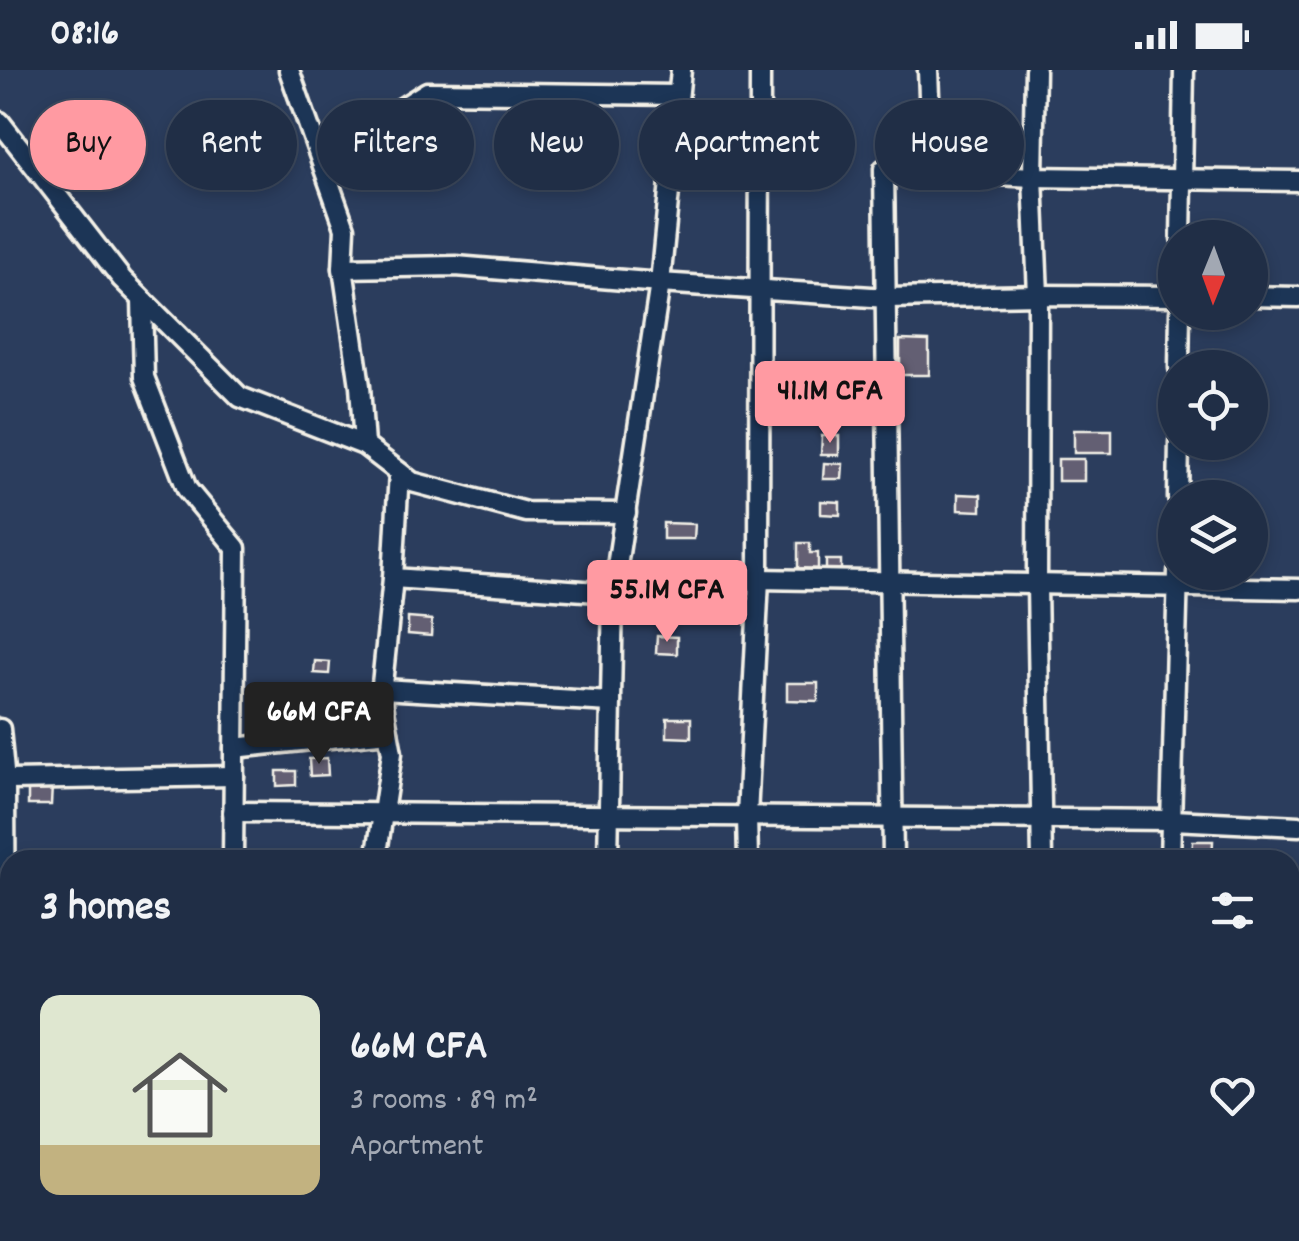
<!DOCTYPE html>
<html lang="en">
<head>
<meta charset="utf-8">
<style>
	body { margin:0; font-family:Dekko,sans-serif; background:#28364d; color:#f1f3f6; height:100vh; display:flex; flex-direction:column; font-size:38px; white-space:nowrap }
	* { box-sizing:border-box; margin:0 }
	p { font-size:32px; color:#a2a8b3 }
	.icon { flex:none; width:55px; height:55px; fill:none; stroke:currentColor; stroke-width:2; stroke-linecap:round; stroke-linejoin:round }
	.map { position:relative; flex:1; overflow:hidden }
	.sheet { position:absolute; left:0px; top:780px; width:1300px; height:392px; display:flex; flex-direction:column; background:#202e46; border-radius:30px 30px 0 0; box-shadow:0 5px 15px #0003,0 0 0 2px #3d4a5f }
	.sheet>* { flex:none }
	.top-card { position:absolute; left:30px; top:30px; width:1240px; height:90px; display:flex; gap:20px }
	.needle { width:65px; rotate:181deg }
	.tools { position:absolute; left:1158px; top:150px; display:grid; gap:20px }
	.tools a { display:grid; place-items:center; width:110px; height:110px; border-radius:50%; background:#202e46; box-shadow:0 5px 15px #0003,0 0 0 2px #3d4a5f; font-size:50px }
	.price { position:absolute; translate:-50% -85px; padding:0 22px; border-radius:10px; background:#ff9aa2; color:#111; font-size:32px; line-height:65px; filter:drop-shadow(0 2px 5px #0008) }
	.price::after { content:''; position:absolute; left:50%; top:60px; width:30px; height:22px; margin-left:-15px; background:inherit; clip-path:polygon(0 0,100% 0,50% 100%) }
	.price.active { background:#222; color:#fff }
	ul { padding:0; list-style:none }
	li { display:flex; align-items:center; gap:30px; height:250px; padding:0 40px }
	li span { display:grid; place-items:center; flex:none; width:280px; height:200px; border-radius:20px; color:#555 }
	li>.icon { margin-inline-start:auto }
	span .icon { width:120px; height:120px; fill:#fffc; stroke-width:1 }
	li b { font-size:42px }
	h2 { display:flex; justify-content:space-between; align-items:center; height:120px; padding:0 40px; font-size:42px }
	.tag { padding:0 35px; border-radius:45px; background:#202e46; box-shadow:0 5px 15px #0003,0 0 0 2px #3d4a5f; font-size:35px; line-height:90px }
	.tag.active { background:#ff9aa2; color:#111 }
	.status { display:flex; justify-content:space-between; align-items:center; height:70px; padding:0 50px; background:#202e46; direction:ltr }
	.status svg { height:28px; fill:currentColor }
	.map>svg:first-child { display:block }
	.building { fill:#635e73; stroke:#f4f1e8; stroke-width:2.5 }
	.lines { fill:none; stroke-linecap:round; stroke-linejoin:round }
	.minor-casing { stroke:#f4f1e8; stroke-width:25 }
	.minor { stroke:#1d3557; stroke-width:18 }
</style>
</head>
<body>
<div class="status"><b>08:16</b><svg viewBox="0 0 49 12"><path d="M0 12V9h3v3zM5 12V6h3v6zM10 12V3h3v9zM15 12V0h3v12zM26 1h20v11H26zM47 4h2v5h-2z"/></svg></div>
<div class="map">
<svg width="1299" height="1171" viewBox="0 0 1299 1171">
	<rect width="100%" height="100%" fill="#2b3d5d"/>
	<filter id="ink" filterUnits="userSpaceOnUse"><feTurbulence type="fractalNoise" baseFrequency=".01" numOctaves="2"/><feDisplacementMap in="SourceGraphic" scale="20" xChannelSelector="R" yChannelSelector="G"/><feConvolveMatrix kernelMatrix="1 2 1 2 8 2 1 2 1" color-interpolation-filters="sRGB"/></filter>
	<g filter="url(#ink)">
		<g class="building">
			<path d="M900,270L929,271V305H900Z"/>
			<rect x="1074" y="360" width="38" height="23"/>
			<path d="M822,366H839V385H821Z"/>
			<rect x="1058" y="389" width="26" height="22"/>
			<path d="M824,393L843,394L842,409H823Z"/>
			<path d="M958,424L981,425V441L958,440Z"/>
			<path d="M821,431L840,432V445L821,444Z"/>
			<path d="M663,453L695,454L694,469H663Z"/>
			<path d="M798,473H810V483H818V499L798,498Z"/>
			<rect x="826" y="490" width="15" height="13"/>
			<path d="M408,548L432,550L431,566L408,564Z"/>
			<path d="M657,566L677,567V584L656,583Z"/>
			<path d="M315,591L330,592L329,604L314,603Z"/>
			<path d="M787,613H818V631L787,630Z"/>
			<path d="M667,648H691V668L667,667Z"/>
			<path d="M327,688L328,705L310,706L309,689Z"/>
			<path d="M277,701H296V715L277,716Z"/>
			<path d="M28,716H52L51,735H28Z"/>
			<path d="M1193,771H1213L1212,790H1192Z"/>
			<rect x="111" y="781" width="21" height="9"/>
		</g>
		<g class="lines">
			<g class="minor-casing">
				<g id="minor">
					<path d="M289,0L345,158L343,198L360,316L364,375"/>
					<path d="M928,0L932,103"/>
					<path d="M1035,0L1033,107L1038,225L1037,516L1042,790"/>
					<path d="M0,52L122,209L240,327L364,375L412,412L526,442L626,443"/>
					<path d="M321,89L427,22L678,25"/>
					<path d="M1181,168L1184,0"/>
					<path d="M343,198L456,196L660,213L887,228L1038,225L1175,226"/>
					<path d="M1250,226L1299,227"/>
					<path d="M142,230L144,307L187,419L236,478L233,790"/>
					<path d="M1179,298L1180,242"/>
					<path d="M1178,428L1179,372"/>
					<path d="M393,508L613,523L651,513L759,509L1299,519"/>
					<path d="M382,619L611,632"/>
					<path d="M0,659L5,712L7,1108L10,1132"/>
					<path d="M234,678L388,662"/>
					<path d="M0,713L9,710L234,706"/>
					<path d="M233,742L1172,750L1299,756"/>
					<path d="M376,790L392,683L381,624L393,508L399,402"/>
					<path d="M608,790L613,523L660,213L681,0"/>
					<path d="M748,790L747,746L759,509L760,0"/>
					<path d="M893,790L884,99L1033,107L1299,111"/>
					<path d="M1170,790L1178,502"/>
					<path d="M1290,1154L1295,1084L1299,824"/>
					<path d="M13,1162L14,1171"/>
					<path d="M758,1162V1171"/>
					<path d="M228,1171V1162"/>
					<path d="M369,1171L372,1162"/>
				</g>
			</g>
			<use href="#minor" class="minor"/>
		</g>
	</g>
</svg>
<div class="tools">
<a><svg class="needle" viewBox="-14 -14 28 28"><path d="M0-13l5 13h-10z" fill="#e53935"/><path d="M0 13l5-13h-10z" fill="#a2a8b3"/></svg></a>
<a><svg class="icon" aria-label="locate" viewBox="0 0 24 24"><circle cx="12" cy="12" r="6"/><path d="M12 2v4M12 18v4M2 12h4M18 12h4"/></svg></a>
<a><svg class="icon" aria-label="layers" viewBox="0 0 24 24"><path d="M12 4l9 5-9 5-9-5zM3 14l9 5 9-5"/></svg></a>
</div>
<b class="price" style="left:830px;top:376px">41.1M CFA</b>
<b class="price" style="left:667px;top:575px">55.1M CFA</b>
<b class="price active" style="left:319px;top:697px">66M CFA</b>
<div class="top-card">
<a class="tag active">Buy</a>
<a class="tag">Rent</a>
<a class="tag">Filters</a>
<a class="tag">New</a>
<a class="tag">Apartment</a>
<a class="tag">House</a>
</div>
<section class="sheet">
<h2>3 homes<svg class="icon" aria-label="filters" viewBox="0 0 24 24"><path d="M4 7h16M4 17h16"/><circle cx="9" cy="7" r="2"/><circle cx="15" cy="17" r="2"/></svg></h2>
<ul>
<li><span style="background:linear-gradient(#dfe7d0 75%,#c2b280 0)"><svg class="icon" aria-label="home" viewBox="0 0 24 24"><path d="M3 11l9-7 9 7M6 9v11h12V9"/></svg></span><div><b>66M CFA</b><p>3 rooms · 89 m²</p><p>Apartment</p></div><svg class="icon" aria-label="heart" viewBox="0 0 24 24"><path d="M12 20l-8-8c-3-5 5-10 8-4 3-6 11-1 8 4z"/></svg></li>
</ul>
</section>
</div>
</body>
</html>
